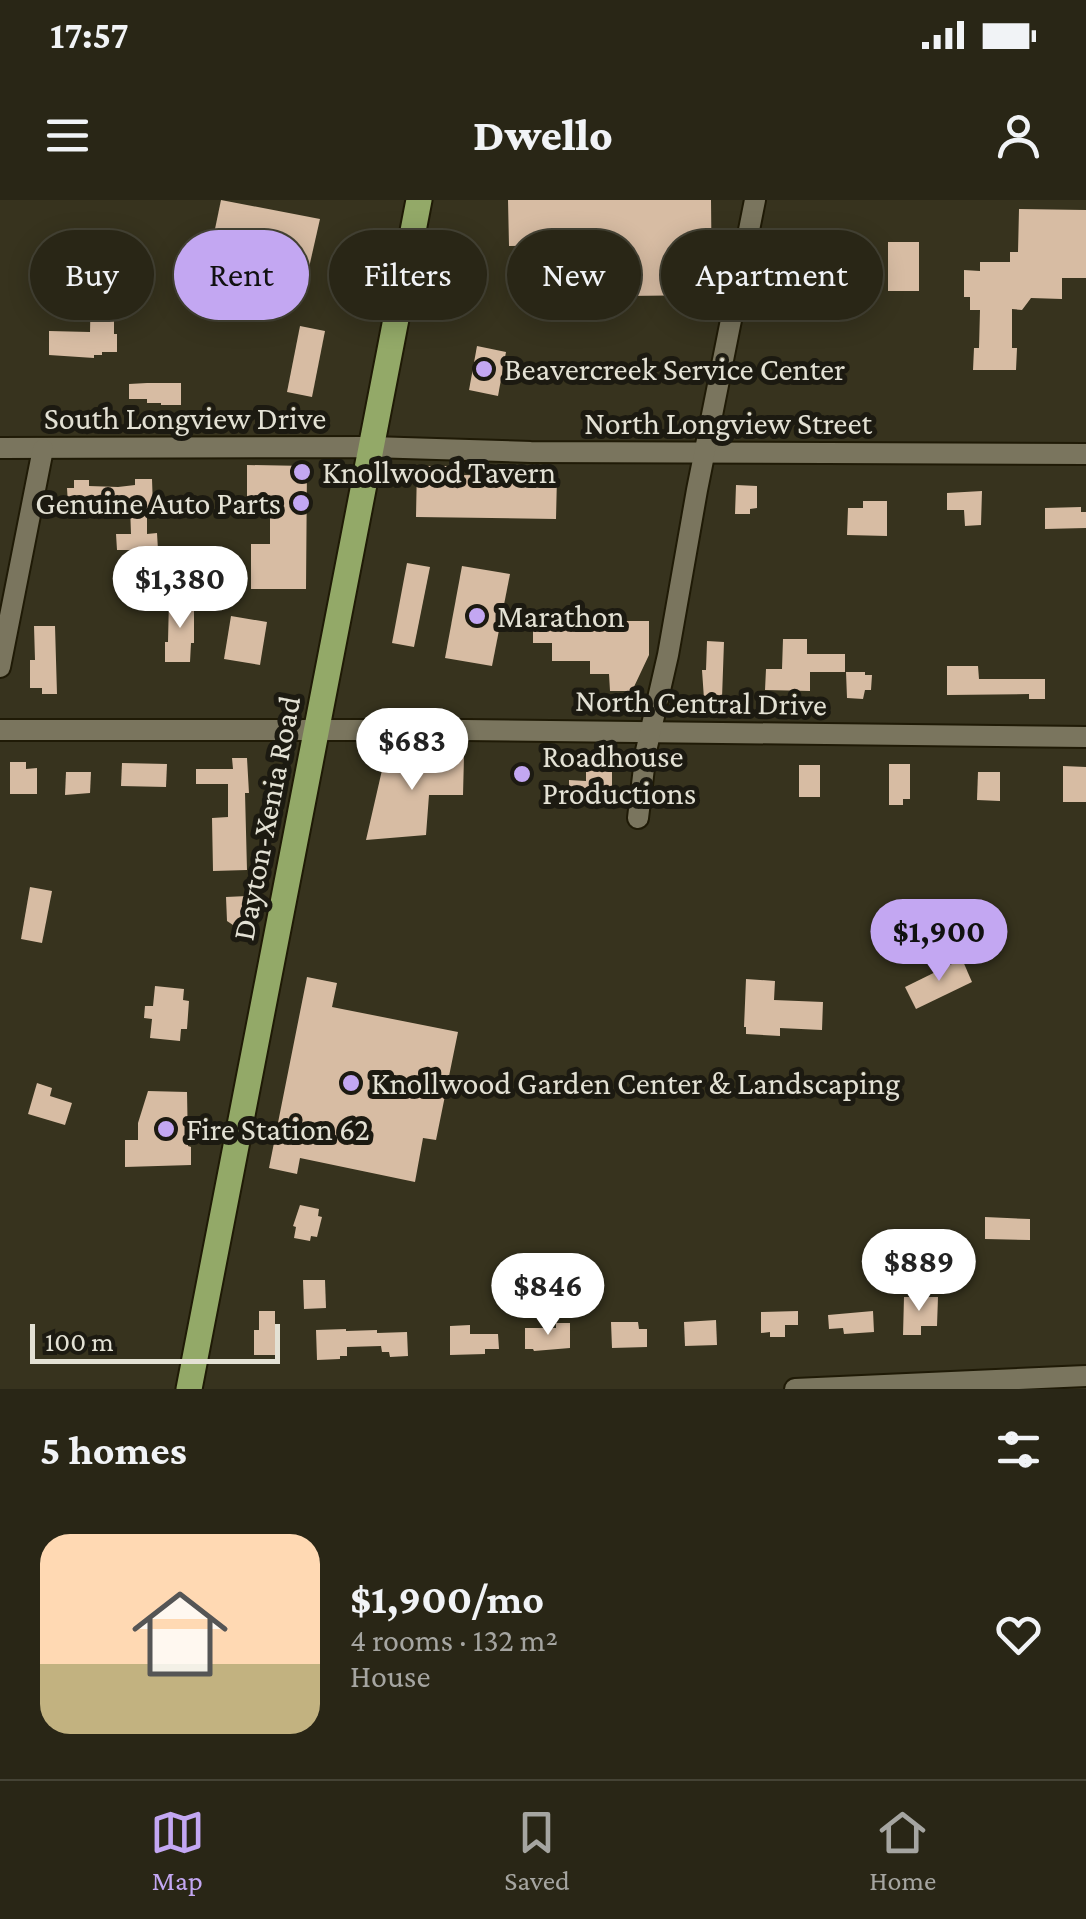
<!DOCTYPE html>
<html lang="en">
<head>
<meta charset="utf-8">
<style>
	body { margin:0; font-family:"Crimson Pro",serif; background:#312e1f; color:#f1f3f6; height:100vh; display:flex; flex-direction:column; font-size:38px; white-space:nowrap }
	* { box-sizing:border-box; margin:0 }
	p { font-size:32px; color:#a5a5a1 }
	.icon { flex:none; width:55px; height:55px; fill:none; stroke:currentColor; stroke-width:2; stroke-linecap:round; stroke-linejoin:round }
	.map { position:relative; height:1189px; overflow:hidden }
	.details { display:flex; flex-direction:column; background:#292616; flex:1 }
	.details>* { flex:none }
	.hud { position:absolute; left:30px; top:30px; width:1028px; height:90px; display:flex; gap:20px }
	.scale { position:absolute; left:30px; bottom:25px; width:250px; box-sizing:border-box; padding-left:10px; border:5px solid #e3e1d4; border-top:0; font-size:28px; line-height:35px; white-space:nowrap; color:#e3e1d4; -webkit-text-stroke:8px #1c1a11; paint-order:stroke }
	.price { position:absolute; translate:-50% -85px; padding:0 22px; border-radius:35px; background:#fff; color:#222; font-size:32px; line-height:65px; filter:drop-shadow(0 2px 5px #0008) }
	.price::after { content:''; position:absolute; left:50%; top:60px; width:30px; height:22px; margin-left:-15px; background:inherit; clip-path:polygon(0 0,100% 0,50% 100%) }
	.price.selected { background:#c3a7f2; color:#111 }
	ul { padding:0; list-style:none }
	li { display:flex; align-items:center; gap:30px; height:250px; padding:0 40px }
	li span { display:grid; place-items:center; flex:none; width:280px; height:200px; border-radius:30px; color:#555 }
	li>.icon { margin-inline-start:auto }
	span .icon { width:120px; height:120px; fill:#fffc; stroke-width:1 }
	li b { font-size:42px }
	h2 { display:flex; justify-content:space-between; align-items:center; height:120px; padding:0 40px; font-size:42px }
	.chip { padding:0 35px; border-radius:45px; background:#292616; box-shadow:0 5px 25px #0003,0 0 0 2px #454335; font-size:35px; line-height:90px }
	.chip.selected { background:#c3a7f2; color:#111 }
	.status { display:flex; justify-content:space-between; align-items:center; height:70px; padding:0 50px; background:#292616; direction:ltr }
	.status svg { height:28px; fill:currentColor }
	header { display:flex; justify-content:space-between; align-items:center; height:130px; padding:0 40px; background:#292616; font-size:45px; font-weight:800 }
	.tab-bar { display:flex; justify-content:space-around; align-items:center; height:140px; border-top:2px solid #454335; background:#292616; font-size:28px; color:#a5a5a1 }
	.tab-bar a { display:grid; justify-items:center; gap:5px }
	.tab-bar .selected { color:#c3a7f2 }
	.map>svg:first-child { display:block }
	.building { fill:#d7bca3 }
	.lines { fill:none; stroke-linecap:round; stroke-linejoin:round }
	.minor-casing { stroke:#1f1a06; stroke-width:24 }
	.major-casing { stroke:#1f1a06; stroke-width:29 }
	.minor { stroke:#7a755e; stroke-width:20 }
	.major { stroke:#93a968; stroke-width:25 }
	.poi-dot { fill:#c3a7f2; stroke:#1c1a11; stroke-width:4 }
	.labels { text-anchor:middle; stroke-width:10; stroke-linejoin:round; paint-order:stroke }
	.poi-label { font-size:32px; fill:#e3e1d4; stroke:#1c1a11; text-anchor:start }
	.street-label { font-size:32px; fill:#e3e1d4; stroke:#1c1a11 }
</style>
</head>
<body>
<div class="status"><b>17:57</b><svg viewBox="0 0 49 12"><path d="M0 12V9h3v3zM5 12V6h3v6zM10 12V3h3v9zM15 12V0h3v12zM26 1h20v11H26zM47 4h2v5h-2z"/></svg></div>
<header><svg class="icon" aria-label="menu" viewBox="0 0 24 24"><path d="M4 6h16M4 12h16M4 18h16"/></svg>Dwello<svg class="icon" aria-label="person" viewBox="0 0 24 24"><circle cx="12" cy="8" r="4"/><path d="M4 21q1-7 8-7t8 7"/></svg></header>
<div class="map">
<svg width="1086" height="1189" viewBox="0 0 1086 1189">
	<rect width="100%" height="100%" fill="#37331e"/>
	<g class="building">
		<path d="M221,0L320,19L308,72L210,53Z"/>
		<path d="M508,0H711L712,95L626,96V76L598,77V45L509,46Z"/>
		<path d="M1019,9L1086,10V78H1062V99L1031,98L1022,110L1012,109V148H1017L1016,170H973L974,148H979L980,110H970V97H964V70L980,71V62H1010V52H1018Z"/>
		<path d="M783,42L804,43L802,104H786L787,85H782Z"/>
		<rect x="888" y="42" width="31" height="49"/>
		<path d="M91,84L114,85V134H117V152H102V155H94V158L49,155V131L90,132Z"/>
		<path d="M300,126L325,131L312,197L287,192Z"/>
		<path d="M477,146L506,152L498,196L469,190Z"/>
		<path d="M147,183H181V205H161V203H147V199H129V184Z"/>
		<path d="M247,265L307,266L306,389H251V344H270V317H247Z"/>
		<path d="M417,266H460V275L557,276L556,319L416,317Z"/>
		<path d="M135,279H152L153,308H147V334L157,333L158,350H117L116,334H131L130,306L68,305L67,288H74V280H89V286L118,287L135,285Z"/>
		<path d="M736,285L757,286V308L750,309V314H735Z"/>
		<path d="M982,291L981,325L965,326L964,310H947V293Z"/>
		<path d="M863,301H887V336L847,335L848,308H863Z"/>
		<path d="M1081,307V312H1086V328L1045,329V308Z"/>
		<path d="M407,363L430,367L414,447L392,443Z"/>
		<path d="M462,366L510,374L492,466L445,458Z"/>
		<path d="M169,399L194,400V443H191L190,462H165V442H168Z"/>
		<path d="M231,416L267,422L260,465L224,459Z"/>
		<path d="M533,421H649V455L632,491H610L609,474H590V461H552V443H533Z"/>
		<path d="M34,426H55L57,494H42V488H30V460H35Z"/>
		<path d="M783,439H807V454H845V472H810V491L765,490L766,469H782Z"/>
		<path d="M707,441L724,442L722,498L704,499L702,470H706Z"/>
		<path d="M947,466H978L979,479H1045V499H1029V494L947,495Z"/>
		<path d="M846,472H865V475H872L871,490H865L863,499L847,498Z"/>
		<path d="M464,556L463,595H429L426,635L366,640L385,557Z"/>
		<path d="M232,558H247L249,593H245L247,670L213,671L212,618L228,617V584H196V569H233Z"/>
		<path d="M10,562H26V569L37,568V594H10Z"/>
		<path d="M122,563L167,564L166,587L121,586Z"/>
		<path d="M889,564H910V599H903V605H889Z"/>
		<rect x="799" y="565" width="21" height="32"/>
		<path d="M1063,566L1086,567V602H1063Z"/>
		<path d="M612,567V597L569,598V580L586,581V568Z"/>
		<path d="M66,572H91L90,593L65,595Z"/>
		<path d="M978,572H1000V601L977,600Z"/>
		<path d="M30,687L52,691L42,743L21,739Z"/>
		<path d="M247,696L248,716H244L239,725H233L227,721L226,697Z"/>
		<path d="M962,759L972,782L916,809L905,787Z"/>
		<path d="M307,777L337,783L332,807L458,832L436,940L423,938L415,982L300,958L297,974L269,968Z"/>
		<path d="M746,779L775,781L774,800L823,802L822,830L780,828V836L746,834V827H744Z"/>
		<path d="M155,786L184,789L183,800L189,801L187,829H181L180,841L150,838L152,819L144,818L145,806H153Z"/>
		<path d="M37,883L52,888L50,896L72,903L65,925L28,914Z"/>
		<path d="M148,891L187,892L188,946L191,947V965L125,967V940H138V923Z"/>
		<path d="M300,1005L319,1009L318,1016L322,1017L317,1037L311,1036L310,1041L294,1038L296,1027L293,1026Z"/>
		<path d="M985,1017L1030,1019V1040L985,1039Z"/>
		<path d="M303,1080H325L326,1108L304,1109Z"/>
		<path d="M904,1097H938L937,1126H921V1135H903Z"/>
		<path d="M259,1111H275V1155H254V1130H259Z"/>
		<path d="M798,1111V1125H785V1137H770V1132L761,1133V1112Z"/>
		<path d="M873,1111L874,1132L844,1134L843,1128L829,1129L828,1115Z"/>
		<path d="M716,1120L717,1145L685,1146L684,1122Z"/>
		<path d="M611,1122H638L639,1129H647V1147L612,1148Z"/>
		<path d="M556,1123H570V1148L534,1151L533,1149H525V1128H556Z"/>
		<path d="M470,1125V1134H498L499,1149H485V1154L450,1155V1126Z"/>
		<path d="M346,1129V1131L377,1130V1133L407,1132L408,1156L390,1157L389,1152H382L381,1146L347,1147V1156H340V1159L317,1160L316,1130Z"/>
	</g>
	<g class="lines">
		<g class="minor-casing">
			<g id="minor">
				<path d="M0,248L371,247L531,252L1086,254"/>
				<path d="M0,467L43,249"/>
				<path d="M0,530H463L1086,537"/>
				<path d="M638,618L646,551L668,455L697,290L755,0"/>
				<path d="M795,1189L1086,1176"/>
			</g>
		</g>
		<g class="major-casing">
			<path id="major" d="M189,1189L419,0"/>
		</g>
		<use href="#minor" class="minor"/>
		<use href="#major" class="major"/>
	</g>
	<g class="poi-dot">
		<circle cx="484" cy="169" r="10"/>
		<circle cx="302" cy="272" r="10"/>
		<circle cx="301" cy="303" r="10"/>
		<circle cx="477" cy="416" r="10"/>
		<circle cx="522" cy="574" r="10"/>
		<circle cx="351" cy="883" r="10"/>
		<circle cx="166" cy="929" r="10"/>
	</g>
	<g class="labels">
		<g class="poi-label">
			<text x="504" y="180">Beavercreek Service Center</text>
			<text x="322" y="283">Knollwood Tavern</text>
			<text x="281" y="314" text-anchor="end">Genuine Auto Parts</text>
			<text x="497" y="427">Marathon</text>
			<text x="542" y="567">Roadhouse<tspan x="542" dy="37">Productions</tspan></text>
			<text x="371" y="894">Knollwood Garden Center &amp; Landscaping</text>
			<text x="186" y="940">Fire Station 62</text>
		</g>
		<g class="street-label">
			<text x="185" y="229">South Longview Drive</text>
			<text x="728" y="234">North Longview Street</text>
			<text transform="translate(701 502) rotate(1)" y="11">North Central Drive</text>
			<text transform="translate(266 618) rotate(-79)" y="11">Dayton-Xenia Road</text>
		</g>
	</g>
</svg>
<div class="scale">100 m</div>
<b class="price" style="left:180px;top:431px">$1,380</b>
<b class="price" style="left:412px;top:593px">$683</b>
<b class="price selected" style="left:939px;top:784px">$1,900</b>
<b class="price" style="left:919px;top:1114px">$889</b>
<b class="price" style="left:548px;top:1138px">$846</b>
<div class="hud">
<a class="chip">Buy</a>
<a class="chip selected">Rent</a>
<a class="chip">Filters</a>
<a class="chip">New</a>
<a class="chip">Apartment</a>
</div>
</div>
<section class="details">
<h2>5 homes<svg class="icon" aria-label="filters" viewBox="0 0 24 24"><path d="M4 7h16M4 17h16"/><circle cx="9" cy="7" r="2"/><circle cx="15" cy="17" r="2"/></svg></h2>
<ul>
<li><span style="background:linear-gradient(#ffd9b3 65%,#c2b280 0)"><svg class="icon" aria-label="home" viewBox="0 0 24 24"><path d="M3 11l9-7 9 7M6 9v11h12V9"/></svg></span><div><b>$1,900/mo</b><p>4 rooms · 132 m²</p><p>House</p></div><svg class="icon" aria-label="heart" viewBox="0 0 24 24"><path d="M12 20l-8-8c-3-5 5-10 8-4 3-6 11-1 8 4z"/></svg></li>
</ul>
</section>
<nav class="tab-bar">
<a class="selected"><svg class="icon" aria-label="map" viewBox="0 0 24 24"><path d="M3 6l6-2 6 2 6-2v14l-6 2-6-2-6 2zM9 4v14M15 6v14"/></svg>Map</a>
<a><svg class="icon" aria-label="saved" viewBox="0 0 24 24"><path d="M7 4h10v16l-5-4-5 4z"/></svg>Saved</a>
<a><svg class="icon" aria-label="home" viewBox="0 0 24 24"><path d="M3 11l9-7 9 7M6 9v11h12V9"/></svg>Home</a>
</nav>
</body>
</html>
